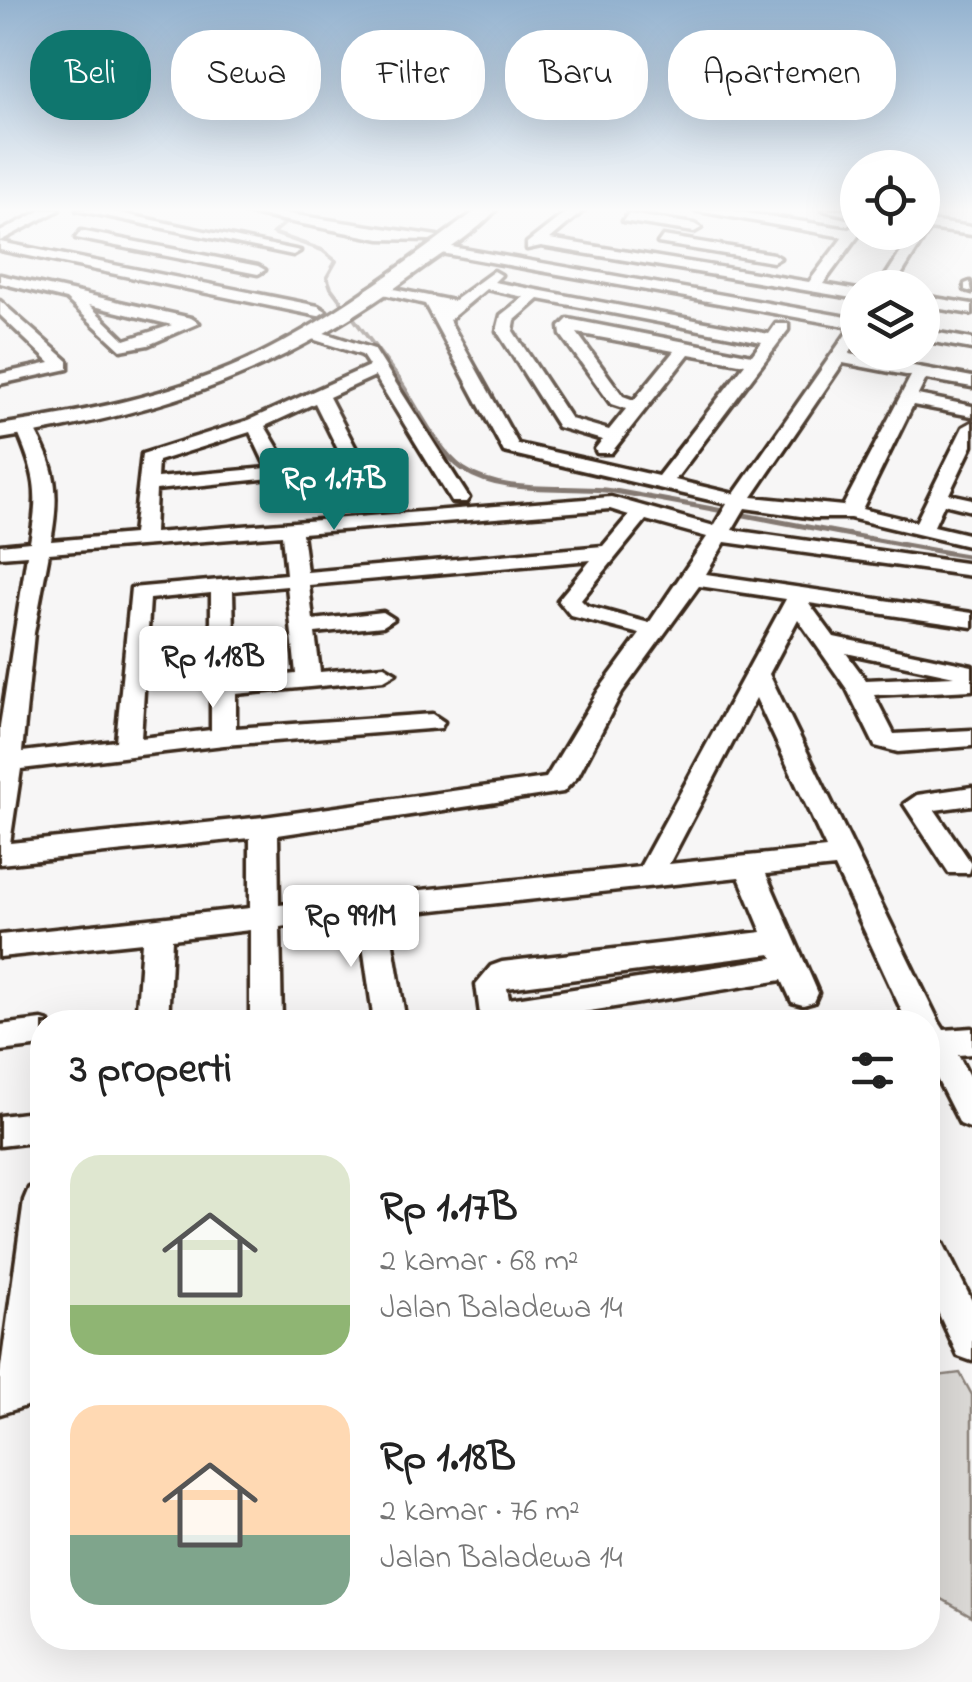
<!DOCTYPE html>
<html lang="id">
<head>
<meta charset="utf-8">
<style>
	body { margin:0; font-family:"Indie Flower",sans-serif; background:#f6f6f6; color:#222; height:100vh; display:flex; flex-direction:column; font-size:38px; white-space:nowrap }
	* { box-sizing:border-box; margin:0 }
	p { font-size:32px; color:#767676 }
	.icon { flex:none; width:55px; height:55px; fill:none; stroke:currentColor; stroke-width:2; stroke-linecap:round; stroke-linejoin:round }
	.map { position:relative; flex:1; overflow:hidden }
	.sheet { position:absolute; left:30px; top:1010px; width:910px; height:640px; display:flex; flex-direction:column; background:#fff; border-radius:40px; box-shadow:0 10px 40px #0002 }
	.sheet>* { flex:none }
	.top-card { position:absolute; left:30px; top:30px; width:912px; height:90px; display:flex; gap:20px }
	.tools { position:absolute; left:840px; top:150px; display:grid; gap:20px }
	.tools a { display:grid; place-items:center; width:100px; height:100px; border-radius:50%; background:#fff; box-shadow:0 10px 40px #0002; font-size:50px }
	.price { position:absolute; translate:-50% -85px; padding:0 22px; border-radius:10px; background:#fff; color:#222; font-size:32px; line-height:65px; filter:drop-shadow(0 2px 5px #0008) }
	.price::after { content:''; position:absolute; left:50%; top:60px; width:30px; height:22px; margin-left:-15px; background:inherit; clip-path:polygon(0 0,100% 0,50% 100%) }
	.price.selected { background:#0f766e; color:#fff }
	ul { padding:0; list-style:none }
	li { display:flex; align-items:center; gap:30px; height:250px; padding:0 40px }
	li span { display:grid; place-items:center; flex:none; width:280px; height:200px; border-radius:30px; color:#555 }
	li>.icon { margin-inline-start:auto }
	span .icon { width:120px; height:120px; fill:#fffc; stroke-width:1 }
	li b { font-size:42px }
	h2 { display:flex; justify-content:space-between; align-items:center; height:120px; padding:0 40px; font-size:42px }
	.tag { padding:0 35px; border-radius:40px; background:#fff; box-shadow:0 10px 40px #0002; font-size:35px; line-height:90px }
	.tag.selected { background:#0f766e; color:#fff }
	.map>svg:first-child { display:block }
	.green { fill:#dbd9d6; stroke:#8b827a; stroke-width:2.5 }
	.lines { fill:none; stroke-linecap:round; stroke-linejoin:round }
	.stream-far1 { stroke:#847972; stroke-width:4 }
	.stream { stroke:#847972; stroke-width:5 }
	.minor-casing { stroke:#3b2a1e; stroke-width:7 }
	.major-casing { stroke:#3b2a1e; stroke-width:7 }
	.minor { fill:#fff; fill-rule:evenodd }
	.major { fill:#fff; fill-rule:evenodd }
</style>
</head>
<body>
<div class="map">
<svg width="972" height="1682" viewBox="0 0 972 1682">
	<rect width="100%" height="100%" fill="#f7f6f6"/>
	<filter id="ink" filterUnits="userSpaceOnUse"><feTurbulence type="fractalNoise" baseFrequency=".01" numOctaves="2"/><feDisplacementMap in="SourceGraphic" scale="20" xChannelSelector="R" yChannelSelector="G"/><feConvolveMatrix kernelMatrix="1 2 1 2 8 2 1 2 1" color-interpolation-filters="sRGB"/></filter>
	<g filter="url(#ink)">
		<path class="green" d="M960,1373L972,1395V1616L928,1591V1377Z"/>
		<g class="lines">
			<path class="stream-far1" d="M302,210L273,233L322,250L336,261L327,277L331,288L399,379"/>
			<path class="stream" d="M397,377C416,404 436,450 463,469C506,498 572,483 620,492C738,513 854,537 972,557"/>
			<g class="minor-casing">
				<g id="minor">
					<path d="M42,210H59L0,241V232Z"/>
					<path d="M77,210H105L300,251L293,255Z"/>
					<path d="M231,210H261L437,236L430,240L380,239Z"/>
					<path d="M569,210H584L550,239L809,282L843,237L693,210H726L849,229L858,223L861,232L823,284L858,290V299L541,246L527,249V243Z"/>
					<path d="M823,210H858V218Z"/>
					<path d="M628,214L694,224L701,228L694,232L623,221Z"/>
					<path d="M922,220L972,227V235L922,228Z"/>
					<path d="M922,228L928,232L893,288H878L914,232H922Z"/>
					<path d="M81,231L258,266L265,270L258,274L76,238Z"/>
					<path d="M663,236L773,254L780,258L773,262L658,243Z"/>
					<path d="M0,242L318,306L326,311L318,316L0,250Z"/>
					<path d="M435,244L858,319V341L849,354L972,377V387L926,379L918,395L972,406V416L913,405L862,509L916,522L963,427L972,422V446L949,494L972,499V511L944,504L934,526L972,535V547L850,518H814L745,508L732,530L972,564V576L725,542L706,574L972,613V627L809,603L834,637L972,666V690L874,695L894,734L972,730V746L898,752L875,746L847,689L798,619L769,674L939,1022L944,1030L972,1028V1054L958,1055L972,1082V1129L960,1124L928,1061V1022H907L835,867L766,874L818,993L814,1002L803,1005L792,1002L782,980L521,1022H481L476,984L491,966L502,962L762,932L739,877L388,915L406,1022H374L359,918L280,927L282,1022H250V930L172,939L168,1022H136L142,942L0,957V935L250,908V838L0,864V726L27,555L0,557V545L30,542C40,492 36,475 16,428L19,424H31C57,467 60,492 51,541L133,534L142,454L249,420L369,366L362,355L306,337V331L312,329L374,349L469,498L466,502H452L375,376L329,397L385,504L382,508L365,504L315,403L265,426L288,465L281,477L156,490L154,533L611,497L714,526L727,504L504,452L425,304L366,290L374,285L453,301L494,271L501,275L494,282L769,334L776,324H788V330L675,480L734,494L851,327L430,251ZM486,289L524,297L501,315L497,331L558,427L602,440L595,449L597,453H611L689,354L745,364L658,476L518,444L449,320ZM539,299L762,342L752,355L568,319L560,327L561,335L611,404L626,409L609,430L571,419L513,331L515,320ZM577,333L674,351L634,400L623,396ZM843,363L911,376L843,506L752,497ZM250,432L267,468L157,478L158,461ZM610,509L629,515L603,546L307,572L302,533ZM646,520L707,537L649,623L587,606L581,600ZM282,535L286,574L131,588L116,741L22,752L34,633L49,553ZM591,560L558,600L571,616L640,634L599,690L546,778L264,817L10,843L21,769L224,745L441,728L444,722L432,714L236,728V694L384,680L396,673L384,666L320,672L315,633L383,626L394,619L383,612L313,620L309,585ZM287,586L296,674L235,680L233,591ZM699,586L786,599L640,867L279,905L278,835L563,792L578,776L622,692ZM211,593V730L141,738L150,599ZM846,653L954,676L866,680ZM756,698L826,848L669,864ZM771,954L773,958L509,999L507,988Z"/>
					<path d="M0,275L191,318L199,323L148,345L121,350L66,299L0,283ZM89,305L172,325L125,340Z"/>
					<path d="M970,282L972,292L965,290V284Z"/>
					<path d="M922,296L972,304V314L922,306Z"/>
					<path d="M0,301L68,361V369L0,384V374L50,363L0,315Z"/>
					<path d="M922,330L972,339V349L922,340Z"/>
					<path d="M972,787V805L935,810L972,864L969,873H949L904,804L917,795Z"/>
					<path d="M42,1020L49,1022H42V1046L0,1051V1025Z"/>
					<path d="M42,1111V1141L0,1146V1116Z"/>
					<path d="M42,1184L41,1381L26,1406L0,1414V1374L24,1200L29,1188Z"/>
					<path d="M928,1239L943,1243L972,1301V1361L958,1356L928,1290Z"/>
				</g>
			</g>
			<g class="major-casing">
				<path id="major" d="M477,210H496C475,233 444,252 418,271C281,373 168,412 0,439V425C83,412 168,396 245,361C329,322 402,265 477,210Z"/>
			</g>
			<use href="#minor" class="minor"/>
			<use href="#major" class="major"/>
		</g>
	</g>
	<linearGradient id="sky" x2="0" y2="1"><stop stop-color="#93b2cf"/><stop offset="0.47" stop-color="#fbfbfb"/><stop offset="1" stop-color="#fbfbfb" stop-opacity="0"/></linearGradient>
	<rect width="972" height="446" fill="url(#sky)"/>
</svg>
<div class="tools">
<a><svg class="icon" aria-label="locate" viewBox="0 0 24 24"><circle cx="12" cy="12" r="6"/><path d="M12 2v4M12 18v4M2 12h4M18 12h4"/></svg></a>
<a><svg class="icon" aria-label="layers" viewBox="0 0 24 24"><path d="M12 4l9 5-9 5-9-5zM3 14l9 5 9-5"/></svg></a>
</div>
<b class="price selected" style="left:334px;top:533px">Rp 1.17B</b>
<b class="price" style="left:213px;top:711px">Rp 1.18B</b>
<b class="price" style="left:351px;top:970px">Rp 991M</b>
<div class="top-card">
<a class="tag selected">Beli</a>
<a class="tag">Sewa</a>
<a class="tag">Filter</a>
<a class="tag">Baru</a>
<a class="tag">Apartemen</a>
</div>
<section class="sheet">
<h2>3 properti<svg class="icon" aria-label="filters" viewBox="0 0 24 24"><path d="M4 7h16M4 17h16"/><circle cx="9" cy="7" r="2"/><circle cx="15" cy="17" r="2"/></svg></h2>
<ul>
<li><span style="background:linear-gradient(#dfe7d0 75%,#8fb573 0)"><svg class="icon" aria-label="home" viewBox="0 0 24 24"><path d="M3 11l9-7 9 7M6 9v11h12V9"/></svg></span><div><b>Rp 1.17B</b><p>2 kamar · 68 m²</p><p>Jalan Baladewa 14</p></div></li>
<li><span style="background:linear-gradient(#ffd9b3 65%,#7fa58c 0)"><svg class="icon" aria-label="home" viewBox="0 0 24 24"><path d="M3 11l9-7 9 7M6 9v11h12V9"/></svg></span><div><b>Rp 1.18B</b><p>2 kamar · 76 m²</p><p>Jalan Baladewa 14</p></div></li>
</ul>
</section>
</div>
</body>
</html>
